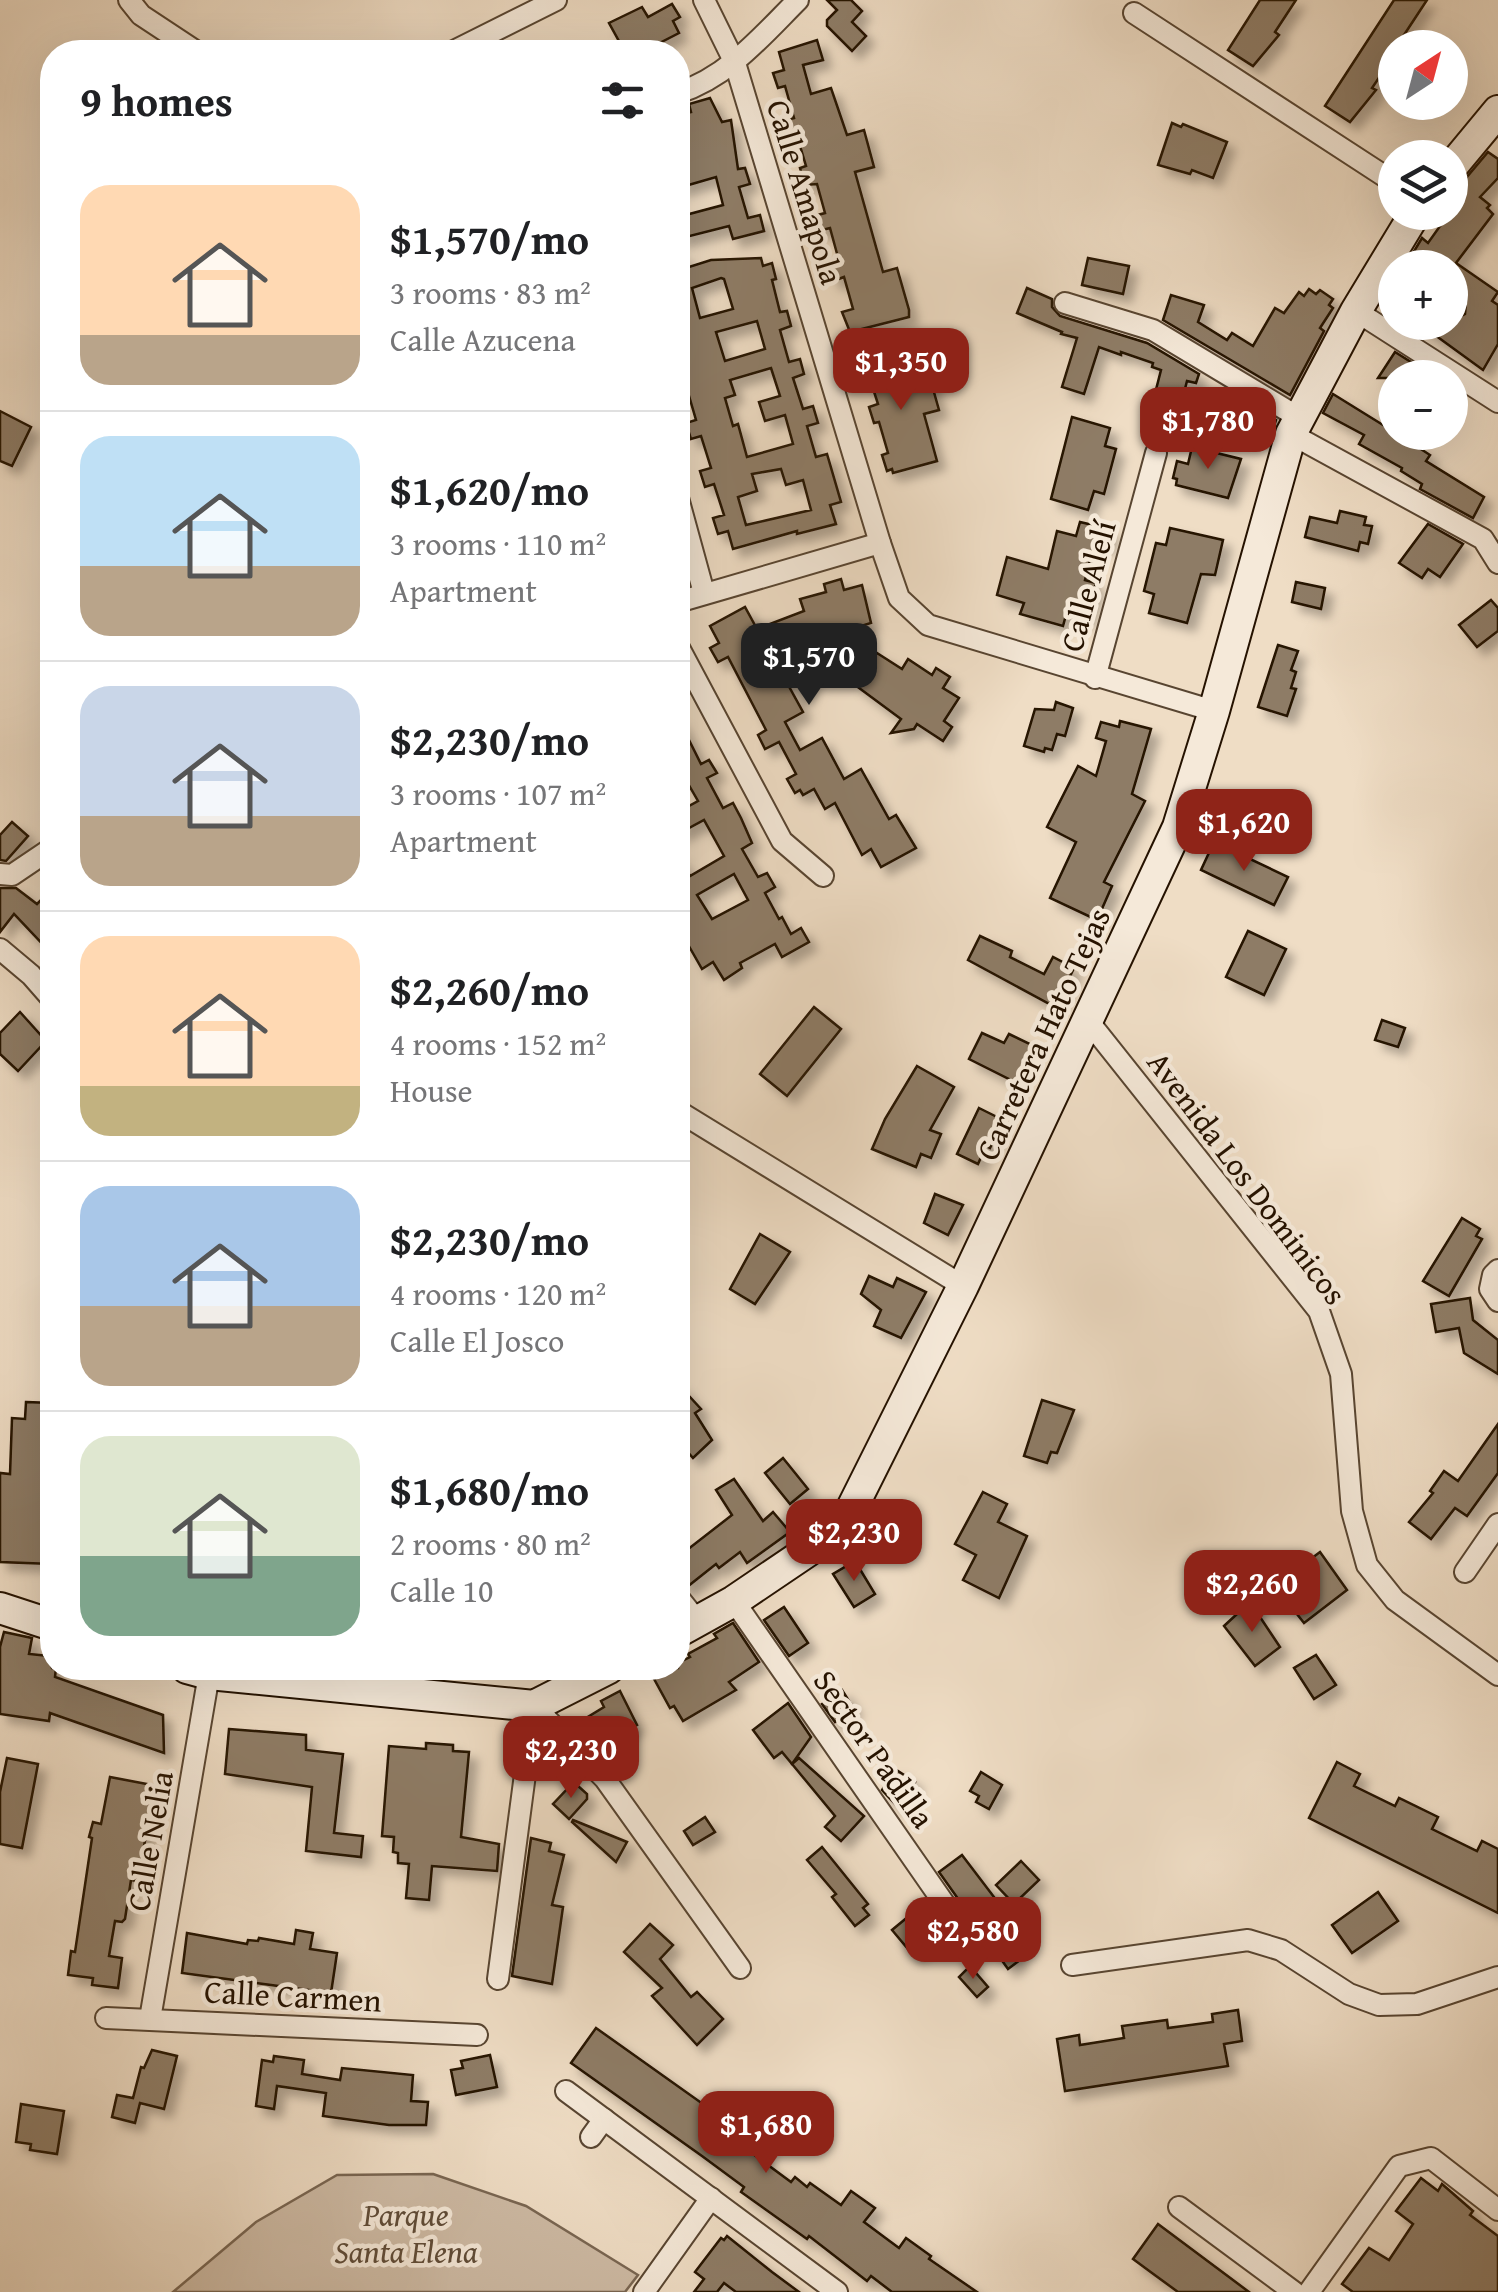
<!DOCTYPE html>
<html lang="en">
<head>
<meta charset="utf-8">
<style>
	body { margin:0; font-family:"Gentium Book Plus",serif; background:#f2f2f2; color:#202124; height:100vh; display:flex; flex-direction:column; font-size:38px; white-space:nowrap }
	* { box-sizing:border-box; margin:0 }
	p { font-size:32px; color:#757577 }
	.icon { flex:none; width:55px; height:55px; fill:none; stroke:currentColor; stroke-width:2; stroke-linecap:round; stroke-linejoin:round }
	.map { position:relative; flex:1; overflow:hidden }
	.drawer { position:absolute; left:40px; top:40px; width:650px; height:1640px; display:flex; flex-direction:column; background:#fff; border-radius:40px; box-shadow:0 10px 40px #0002 }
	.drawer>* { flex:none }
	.needle { width:65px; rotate:36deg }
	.tools { position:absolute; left:1378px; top:30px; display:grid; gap:20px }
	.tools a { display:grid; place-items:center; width:90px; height:90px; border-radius:50%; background:#fff; box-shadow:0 10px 40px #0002; font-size:50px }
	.price { position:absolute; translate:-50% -85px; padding:0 22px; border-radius:20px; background:#8f2418; color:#fff; font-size:32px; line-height:65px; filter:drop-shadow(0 2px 5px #0008) }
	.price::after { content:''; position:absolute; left:50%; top:60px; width:30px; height:22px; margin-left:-15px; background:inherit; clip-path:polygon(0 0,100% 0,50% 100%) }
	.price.active { background:#222; color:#fff }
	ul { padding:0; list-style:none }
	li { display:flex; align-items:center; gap:30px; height:250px; padding:0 40px }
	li+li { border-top:2px solid #e0e0e0 }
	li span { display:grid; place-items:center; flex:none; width:280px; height:200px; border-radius:30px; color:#555 }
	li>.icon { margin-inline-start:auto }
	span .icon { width:120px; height:120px; fill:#fffc; stroke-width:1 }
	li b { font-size:42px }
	h2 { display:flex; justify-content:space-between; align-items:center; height:120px; padding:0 40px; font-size:42px }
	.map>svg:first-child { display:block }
	.green { fill:#cdbaa4; stroke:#796652; stroke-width:2.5 }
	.building { fill:#8e7c66; stroke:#251200; stroke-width:2.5; fill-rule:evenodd; filter:url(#shadow) }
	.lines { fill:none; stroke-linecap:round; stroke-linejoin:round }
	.street-casing { stroke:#584531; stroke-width:24 }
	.secondary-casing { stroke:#251200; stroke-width:34 }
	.street { stroke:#f5e9d9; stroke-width:20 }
	.secondary { stroke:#f5e9d9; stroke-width:30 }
	.labels { text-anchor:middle; stroke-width:9; stroke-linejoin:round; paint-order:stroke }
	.street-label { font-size:32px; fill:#251200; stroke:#f5e9d9 }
	.park-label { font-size:32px; font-style:italic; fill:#604d39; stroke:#f5e9d9 }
</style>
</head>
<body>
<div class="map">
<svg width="1498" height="2292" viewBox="0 0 1498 2292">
	<defs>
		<filter id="shadow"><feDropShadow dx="8" dy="8" stdDeviation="5" flood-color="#0004"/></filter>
	</defs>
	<rect width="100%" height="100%" fill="#efddc5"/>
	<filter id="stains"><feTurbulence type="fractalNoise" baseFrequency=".002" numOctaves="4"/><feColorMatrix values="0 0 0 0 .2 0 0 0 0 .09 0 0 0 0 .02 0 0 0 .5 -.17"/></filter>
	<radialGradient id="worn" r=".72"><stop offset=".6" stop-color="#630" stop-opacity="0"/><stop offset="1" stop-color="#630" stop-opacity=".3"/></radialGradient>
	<path class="green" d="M433,2174L526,2206L638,2275L625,2292H173L256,2222L337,2175Z"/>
	<g class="building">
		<path d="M827,0H851L862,11L852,22L866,36L852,51L827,26V20L837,10Z"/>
		<path d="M1260,0H1296L1275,32L1279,35L1253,66L1228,50Z"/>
		<path d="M1394,0H1427L1402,38L1417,48H1395V54L1372,88L1376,90L1350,122L1325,106Z"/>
		<path d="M672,4L680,17L673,21L679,33L642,52H625L609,23L642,7L648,17Z"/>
		<path d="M817,40L823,60L803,65L811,94L831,88L847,135L864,130L874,167L855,172L883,272L897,268L909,310V317L850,332L842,312L853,309L844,277L833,281L828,264L839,261L830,228L818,231L814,216L825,213L817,184L805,185L800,168L806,166L797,136L791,137L786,120L794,118L785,86L778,88L773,73L784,70L779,52Z"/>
		<path d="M710,98L722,122L731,120L738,169L745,168L750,184L739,187L748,218L760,215L764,231L733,239L729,226L678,239V217L723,205L716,177L678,188V115L691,112L689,104Z"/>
		<path d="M1172,123L1181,127L1183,124L1227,142L1213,178L1192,170L1190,174L1158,165Z"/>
		<path d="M1488,152L1498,159V178L1480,197L1490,205L1487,208L1493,214L1456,263L1498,292L1492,301L1498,305V344L1483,370L1417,322H1450L1465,314L1466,301L1450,290V268H1404L1422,238L1428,243L1450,212L1453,208L1450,197Z"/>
		<path d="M682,254L686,268L711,260L761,258L763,266L772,263L776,279L772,280L780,312L787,311L791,326L780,330L789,362L800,359L804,374L793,378L803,409L813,406L818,423L807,426L816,457L827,454L841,502L830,505L836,524L797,534V531L733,549L728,531L718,534L713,518L724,515L714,484L705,487L700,471L711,468L701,436L691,439L686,423L696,420L687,389L678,392V255ZM721,278L724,279L733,309L700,318L692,288ZM757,321L765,349L725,361L716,332ZM771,368L780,396L759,402L765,421L785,415L793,444L747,457L738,424L733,426L725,398L735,395L730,380ZM781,469L786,485L803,480L811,510L746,525L738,497L757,491L752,474Z"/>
		<path d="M1088,258L1129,266L1123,294L1082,285Z"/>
		<path d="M1027,288L1052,299V307L1060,316L1147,343L1199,374L1196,383L1187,381L1177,420L1150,413L1161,370L1152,367L1153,363L1121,352V355L1099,347L1084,394L1062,387L1077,338L1061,334L1062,332L1017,313Z"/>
		<path d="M1309,289L1316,294L1320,290L1333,299L1329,305L1333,308L1320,328L1324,331L1290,395L1163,320L1171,295L1204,305L1198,322L1227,340L1232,333L1253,346L1275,308L1284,313L1299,292L1304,296Z"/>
		<path d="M885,351L894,381L928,371L939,410L924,414L937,461L893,473L892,469L887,471L882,455L888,453L879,422L874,423L869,407L878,404L868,373L860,375L856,360Z"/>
		<path d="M1395,352L1414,364L1405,378H1378Z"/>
		<path d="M1333,394L1404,438L1430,455L1426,461L1484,497L1473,518L1420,489L1422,484L1401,471L1402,468L1359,444L1364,435L1323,413Z"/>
		<path d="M1226,395L1246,402L1276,420L1269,441L1216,422Z"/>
		<path d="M0,411L31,427L12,466L0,461Z"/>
		<path d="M1072,417L1110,428L1105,446L1116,449L1104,494L1094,491L1088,510L1051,499Z"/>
		<path d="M1192,447L1241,459L1228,498L1176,485L1177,479L1173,478L1177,461L1188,464Z"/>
		<path d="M1340,511L1366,517L1364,525L1372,526L1368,544L1360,542L1358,551L1305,537L1310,517L1337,523Z"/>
		<path d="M1080,522L1110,529L1106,546L1096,544L1092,551L1085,580L1096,583L1085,621L1066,615L1063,626L1020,614L1024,603L997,595L1007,557L1048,569L1057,531L1076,536Z"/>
		<path d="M1428,524L1463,544L1440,577L1428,569L1422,578L1399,563Z"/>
		<path d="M1170,528L1223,540L1215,575L1201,574L1187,623L1149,613L1154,594L1144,591L1156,543L1166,545Z"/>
		<path d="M841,579L844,590L862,585L871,623L828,636L830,644L799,652L803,665L781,672L803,712L785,722L800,750L822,738L844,779L861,769L889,819L896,815L916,848L881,867L871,849L862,855L835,803L825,809L814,789L803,795L800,790L795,793L787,779L796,774L779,742L765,749L758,735L766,730L728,657L718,662L710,648L719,643L710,626L745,607L757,629L804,611L800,599L826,592L824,584Z"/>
		<path d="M1296,582L1325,588L1321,609L1292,602Z"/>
		<path d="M1491,600L1498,608V631L1477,647L1459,625Z"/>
		<path d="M1278,645L1298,651L1291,670L1296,672L1291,688L1296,689L1287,716L1258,707Z"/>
		<path d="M877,653L902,669L908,659L932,675L936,668L950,677L943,688L959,698L944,721L952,727L943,741L917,724L914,729L891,733L901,719L855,685Z"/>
		<path d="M1056,702L1073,708L1065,736L1057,734L1052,750L1045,748L1044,752L1024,746L1035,709L1054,710Z"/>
		<path d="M678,718L701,764L709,760L717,773L707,778L723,808L733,803L741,818L752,843L742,849L758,877L767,873L775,887L765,893L779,919L782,917L791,934L801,928L809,942L782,957L775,944L740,963L742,968L724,980L713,962L702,969L678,927V856L690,876L724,856L704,820L678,834V812L698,801L683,775L678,778ZM734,874L748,900L712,919L697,895Z"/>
		<path d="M1120,721L1151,729L1132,794L1145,801L1104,882L1112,886L1097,920L1050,898L1076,842L1047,827L1078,766L1096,776L1106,741L1096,738L1101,722L1119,727Z"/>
		<path d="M12,822L28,836L6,861L0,860V835Z"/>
		<path d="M1214,842L1288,877L1274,905L1201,870Z"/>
		<path d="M0,888H16L37,904L52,889V954L14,914L0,932Z"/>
		<path d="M1248,931L1286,949L1264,995L1226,977Z"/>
		<path d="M980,936L1012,951L1010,957L1044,974L1053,957L1074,968L1055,1007L968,960Z"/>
		<path d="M814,1007L841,1029L787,1096L760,1074Z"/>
		<path d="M20,1012L46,1041L18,1071L0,1054V1033Z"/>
		<path d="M1382,1020L1405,1028L1398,1047L1375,1040Z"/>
		<path d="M982,1033L1004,1043L1009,1034L1032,1045L1015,1082L969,1059Z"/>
		<path d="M917,1066L954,1087L930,1130L941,1134L931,1158L921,1154L916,1167L872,1149L885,1119Z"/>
		<path d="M979,1108L1003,1120L990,1148L986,1146L978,1164L957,1154Z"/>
		<path d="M935,1194L963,1205L948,1235L924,1223Z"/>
		<path d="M1462,1218L1480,1229L1476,1236L1482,1239L1449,1296L1423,1281Z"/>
		<path d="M760,1234L790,1252L755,1304L730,1289Z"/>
		<path d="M869,1276L893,1287L897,1278L926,1292L901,1338L874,1326L881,1310L861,1294Z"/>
		<path d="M1470,1298L1473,1320L1498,1340V1374L1464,1353L1459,1328L1436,1332L1431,1304Z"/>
		<path d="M678,1384L701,1409L695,1413L712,1440L693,1458L678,1441Z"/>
		<path d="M1042,1400L1074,1410L1057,1453L1051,1452L1047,1463L1024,1456Z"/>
		<path d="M26,1402L52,1403V1564L0,1562V1473L10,1474L12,1418L25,1419Z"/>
		<path d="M1498,1424V1473L1467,1516L1455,1508L1431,1539L1409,1522L1433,1493L1430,1491L1444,1471L1458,1481Z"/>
		<path d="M783,1458L808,1489L790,1504L765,1473Z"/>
		<path d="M734,1479L763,1521L773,1512L790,1532L747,1563L740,1552L719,1568L716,1564L687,1587L680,1584L678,1537L687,1550L732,1515L716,1490Z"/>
		<path d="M983,1492L1007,1504L998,1522L1027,1536L999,1598L963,1580L976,1555L955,1544Z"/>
		<path d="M1320,1552L1347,1590L1304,1623L1275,1586Z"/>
		<path d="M855,1561L875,1594L854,1607L833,1574Z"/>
		<path d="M1250,1602L1280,1647L1255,1666L1224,1626Z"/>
		<path d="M784,1607L808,1643L789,1656L764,1620Z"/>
		<path d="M733,1623L759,1662L729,1682L736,1690L683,1721L674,1706L670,1708L653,1677L670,1668H678V1663L690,1657L688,1654L717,1638L714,1634Z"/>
		<path d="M4,1632L32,1638L29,1654L49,1656L52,1668H56L55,1677L163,1715L164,1753L50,1713L49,1721L0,1714V1647Z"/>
		<path d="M1316,1655L1336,1685L1314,1699L1294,1668Z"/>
		<path d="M842,1690L854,1709L835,1722L822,1704Z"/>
		<path d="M620,1691L637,1725L612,1738L622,1753L608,1762L573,1726L604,1707L601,1701Z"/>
		<path d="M788,1703L811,1737L792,1764L782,1752L774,1758L753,1730Z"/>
		<path d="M229,1729L306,1735V1750L343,1754L334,1833L363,1836L361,1857L306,1851L312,1787L225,1774Z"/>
		<path d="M426,1743L453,1745V1751L469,1752L461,1837L499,1844L497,1871L432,1866L429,1900L406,1898L409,1864L398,1863V1853L393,1852L394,1837L382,1836L389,1746L426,1749Z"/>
		<path d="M7,1758L38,1764L22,1848L0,1844V1792Z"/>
		<path d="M799,1758L864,1816L841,1841L825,1827L835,1816L792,1764Z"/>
		<path d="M1337,1762L1360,1774L1354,1786L1395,1806L1399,1798L1438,1817L1432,1829L1477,1851L1482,1841L1498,1849V1913L1309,1818Z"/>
		<path d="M895,1769L915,1782L898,1807L882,1790Z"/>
		<path d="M981,1772L1002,1785L989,1809L976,1802L979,1796L970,1791Z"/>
		<path d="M110,1777L152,1785L150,1795L154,1796L137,1881L131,1880L125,1919L122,1922L115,1921L109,1956L122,1958L118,1988L92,1985L93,1978L68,1975L71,1951L75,1952L92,1838L89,1837L93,1822L101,1824Z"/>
		<path d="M571,1785H577L587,1794V1799L569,1819L553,1804Z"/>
		<path d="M705,1817L715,1832L693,1845L684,1831Z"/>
		<path d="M573,1820L627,1842L616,1862L572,1822Z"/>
		<path d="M531,1838L551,1843L549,1851L564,1855L552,1905L563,1907L552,1984L512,1976Z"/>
		<path d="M822,1847L868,1904L863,1908L869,1915L855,1926L832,1897L836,1894L807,1860Z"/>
		<path d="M962,1855L997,1901L983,1912L1020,1960L1008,1969L939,1872Z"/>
		<path d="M1021,1861L1039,1880L1014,1904L996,1885Z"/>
		<path d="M1378,1892L1398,1921L1352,1953L1332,1925Z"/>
		<path d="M921,1906L942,1932L913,1955L892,1930Z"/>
		<path d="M650,1924L673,1945L660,1959L691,1997L697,1992L723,2019L697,2045L652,1996L662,1988L624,1952Z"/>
		<path d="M296,1930L313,1933L310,1949L337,1953L331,1993L182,1973L187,1933L247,1944L248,1940L258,1941L259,1938L294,1944Z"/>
		<path d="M970,1966L988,1987L977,1997L959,1977Z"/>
		<path d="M1238,2010L1242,2041L1224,2044L1228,2066L1065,2091L1057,2039L1079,2035L1080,2045L1124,2038L1122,2026L1167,2020L1168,2028L1213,2022L1212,2014Z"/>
		<path d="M596,2028L717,2114L711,2123L791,2182L795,2177L807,2187L810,2183L841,2205L851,2191L875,2208L864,2222L899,2248L906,2238L931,2256L929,2259L977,2292H892L871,2276L867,2281L809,2236L807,2239L741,2192L744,2187L702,2156L571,2063Z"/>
		<path d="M152,2050L177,2056L164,2109L140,2103L135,2123L112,2117L117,2095L133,2098L141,2067L144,2068Z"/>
		<path d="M490,2055L497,2087L456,2095L451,2070L463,2068L461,2061Z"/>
		<path d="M274,2056L304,2060L302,2074L340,2080L342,2068L413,2075L411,2101L428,2102L426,2125H389L323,2116L326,2093L277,2086L274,2109L256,2106L262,2060L273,2062Z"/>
		<path d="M21,2104L64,2111L57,2154L30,2150L31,2144L16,2142Z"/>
		<path d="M1421,2178L1438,2191L1442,2184L1473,2211L1470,2215L1498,2236V2292H1353L1342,2284L1369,2248L1389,2260L1413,2224L1396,2211Z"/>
		<path d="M1158,2224L1233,2280L1249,2292H1178L1152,2273L1133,2259Z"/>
		<path d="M727,2236L772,2272L799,2292H736L724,2283L717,2292H694L704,2279L695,2272L721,2238L724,2240Z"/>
	</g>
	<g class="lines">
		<g class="street-casing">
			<g id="street">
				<path d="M129,0L141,15L197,52"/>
				<path d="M704,0L735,63L880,543L899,598L928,625L1214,711"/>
				<path d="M1134,13L1395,183"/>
				<path d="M452,52L556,0"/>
				<path d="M678,93C728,77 762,36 798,0"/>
				<path d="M1065,303L1153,330L1298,417"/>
				<path d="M1450,304L1454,307"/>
				<path d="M1356,311L1498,402"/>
				<path d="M1291,434L1483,539L1498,563"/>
				<path d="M678,498L704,593"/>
				<path d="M678,602L880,543"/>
				<path d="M678,646L782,841L823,876"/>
				<path d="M1095,678L1156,453"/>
				<path d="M0,874L12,875L52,848"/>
				<path d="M0,949L31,975L52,999"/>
				<path d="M1089,1022L1319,1311L1341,1374L1352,1511L1367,1565L1395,1600L1498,1675"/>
				<path d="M678,1111L963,1286"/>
				<path d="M1498,1270L1493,1275L1490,1289L1498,1301"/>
				<path d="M1465,1572L1498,1524"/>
				<path d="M678,1597L698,1622"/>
				<path d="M734,1601L964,1932"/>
				<path d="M534,1706L605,1779L740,1968"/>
				<path d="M1072,1965L1248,1940L1281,1950L1349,1994L1379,2005L1417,2004L1498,1977"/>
				<path d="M498,1979L534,1706"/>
				<path d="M106,2018L477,2035"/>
				<path d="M150,2019L209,1674"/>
				<path d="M566,2091L837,2292"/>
				<path d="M591,2137L604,2119"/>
				<path d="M1179,2207L1294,2292"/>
				<path d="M644,2292L711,2198"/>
				<path d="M1309,2292L1399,2166L1431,2158L1498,2210"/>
			</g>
		</g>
		<g class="secondary-casing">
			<g id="secondary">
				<path d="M1450,169L1498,111"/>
				<path d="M0,1608L52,1625"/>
				<path d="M678,1632L734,1601L842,1528L963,1286L1178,827L1214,711L1291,434L1356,311L1416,212"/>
				<path d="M187,1668L209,1674L534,1706L609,1668"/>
			</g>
		</g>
		<use href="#street" class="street"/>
		<use href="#secondary" class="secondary"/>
	</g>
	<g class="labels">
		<g class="street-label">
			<text transform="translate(805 192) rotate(73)" y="11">Calle Amapola</text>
			<text transform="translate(1088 586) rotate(-75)" y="11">Calle Alelí</text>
			<text transform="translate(1043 1034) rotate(-65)" y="11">Carretera Hato Tejas</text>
			<text transform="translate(1247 1178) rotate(53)" y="11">Avenida Los Dominicos</text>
			<text transform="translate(874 1749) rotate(55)" y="11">Sector Padilla</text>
			<text transform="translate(150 1841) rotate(-80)" y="11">Calle Nelia</text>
			<text transform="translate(293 1996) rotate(3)" y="11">Calle Carmen</text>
		</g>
		<g class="park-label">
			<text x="406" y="2226">Parque<tspan x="406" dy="37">Santa Elena</tspan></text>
		</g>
	</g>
	<rect width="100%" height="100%" filter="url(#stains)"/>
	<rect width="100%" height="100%" fill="url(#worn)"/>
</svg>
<div class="tools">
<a><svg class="needle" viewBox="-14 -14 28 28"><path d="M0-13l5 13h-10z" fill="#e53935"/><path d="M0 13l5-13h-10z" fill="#757577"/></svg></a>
<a><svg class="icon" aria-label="layers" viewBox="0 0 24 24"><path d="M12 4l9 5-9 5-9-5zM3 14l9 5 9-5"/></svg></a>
<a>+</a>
<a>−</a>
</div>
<b class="price" style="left:901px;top:413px">$1,350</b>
<b class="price" style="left:1208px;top:472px">$1,780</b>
<b class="price active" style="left:809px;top:708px">$1,570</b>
<b class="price" style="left:1244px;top:874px">$1,620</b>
<b class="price" style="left:854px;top:1584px">$2,230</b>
<b class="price" style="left:1252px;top:1635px">$2,260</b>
<b class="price" style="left:571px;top:1801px">$2,230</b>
<b class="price" style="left:973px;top:1982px">$2,580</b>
<b class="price" style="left:766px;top:2176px">$1,680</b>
<section class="drawer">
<h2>9 homes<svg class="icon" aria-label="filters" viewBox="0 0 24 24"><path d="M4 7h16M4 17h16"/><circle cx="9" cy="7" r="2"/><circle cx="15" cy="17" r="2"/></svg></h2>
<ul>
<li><span style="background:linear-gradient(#ffd9b3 75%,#b9a48a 0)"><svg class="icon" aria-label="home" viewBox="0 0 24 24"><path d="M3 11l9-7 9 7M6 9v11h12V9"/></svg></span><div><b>$1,570/mo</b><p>3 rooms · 83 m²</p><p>Calle Azucena</p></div></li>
<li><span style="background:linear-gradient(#bfe0f5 65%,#b9a48a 0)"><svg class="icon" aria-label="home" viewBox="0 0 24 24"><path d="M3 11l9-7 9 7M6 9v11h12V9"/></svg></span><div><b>$1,620/mo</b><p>3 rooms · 110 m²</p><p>Apartment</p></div></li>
<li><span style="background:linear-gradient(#c9d6e8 65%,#b9a48a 0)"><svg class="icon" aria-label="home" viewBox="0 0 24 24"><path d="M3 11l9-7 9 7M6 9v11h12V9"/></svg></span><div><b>$2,230/mo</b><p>3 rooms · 107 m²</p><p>Apartment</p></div></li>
<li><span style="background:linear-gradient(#ffd9b3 75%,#c2b280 0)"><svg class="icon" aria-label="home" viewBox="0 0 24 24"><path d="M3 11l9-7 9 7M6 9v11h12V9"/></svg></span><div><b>$2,260/mo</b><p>4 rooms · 152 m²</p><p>House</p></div></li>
<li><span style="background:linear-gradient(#a9c7e8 60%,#b9a48a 0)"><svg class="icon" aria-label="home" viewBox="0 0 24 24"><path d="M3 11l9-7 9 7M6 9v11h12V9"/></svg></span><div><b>$2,230/mo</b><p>4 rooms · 120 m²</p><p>Calle El Josco</p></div></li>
<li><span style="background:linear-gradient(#dfe7d0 60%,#7fa58c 0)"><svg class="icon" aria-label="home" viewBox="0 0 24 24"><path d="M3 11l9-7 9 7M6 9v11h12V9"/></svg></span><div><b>$1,680/mo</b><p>2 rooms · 80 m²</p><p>Calle 10</p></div></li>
</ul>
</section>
</div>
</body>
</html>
